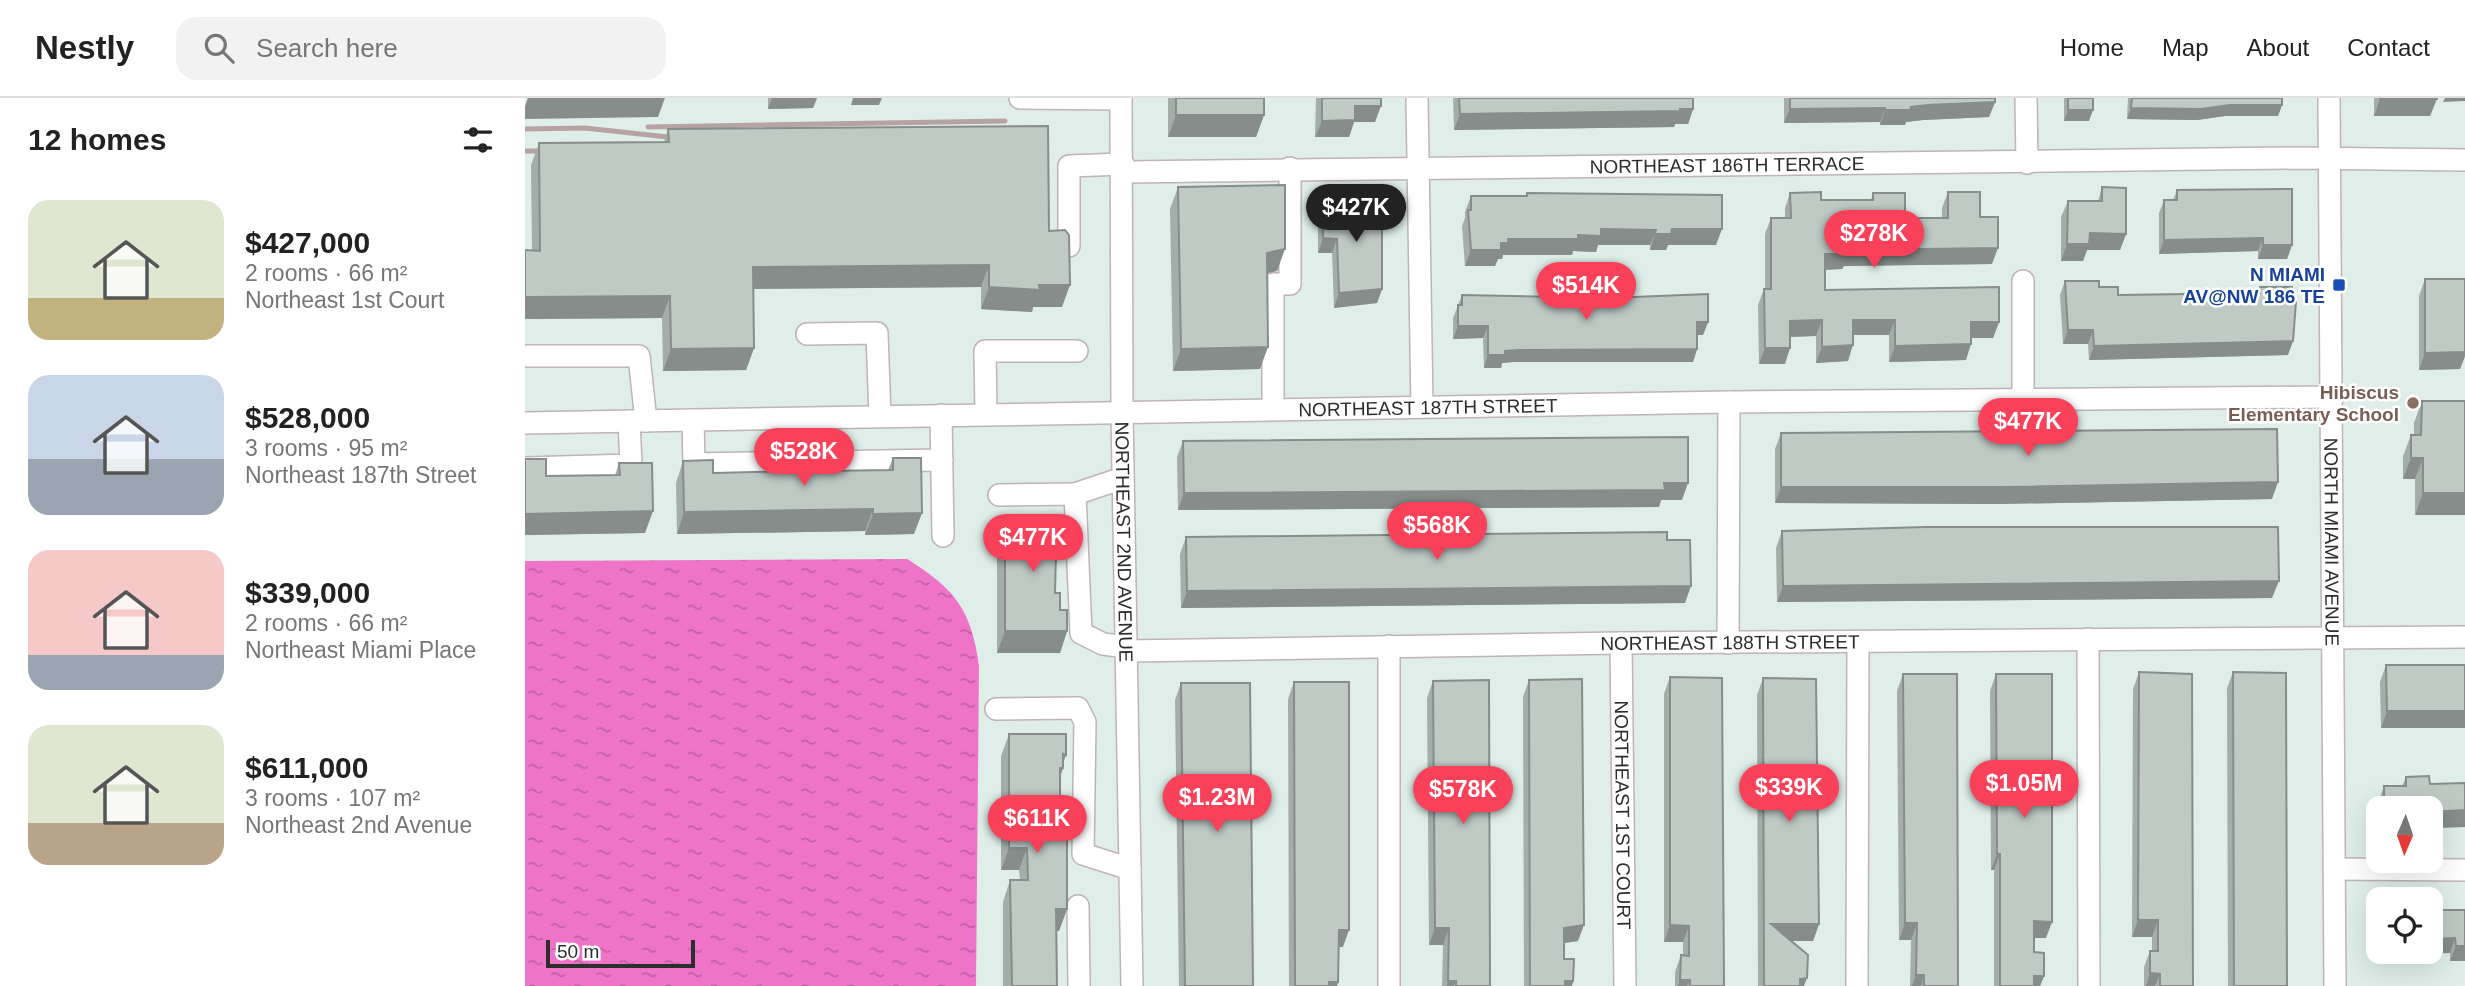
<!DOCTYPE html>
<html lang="en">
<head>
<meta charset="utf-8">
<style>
	body { margin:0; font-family:Arial,sans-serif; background:#f2f2f2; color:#222; height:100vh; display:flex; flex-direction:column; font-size:26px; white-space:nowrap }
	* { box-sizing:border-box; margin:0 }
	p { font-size:23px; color:#767676 }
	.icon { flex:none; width:38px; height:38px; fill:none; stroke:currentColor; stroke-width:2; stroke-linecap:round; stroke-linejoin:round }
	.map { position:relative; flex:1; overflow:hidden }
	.side { display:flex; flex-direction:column; background:#fff; width:525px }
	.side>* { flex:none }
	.needle { width:46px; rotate:182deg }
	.fabs { position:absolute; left:1841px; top:698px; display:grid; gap:14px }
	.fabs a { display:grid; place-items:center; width:77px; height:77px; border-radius:14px; background:#fff; box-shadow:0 7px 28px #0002; font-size:35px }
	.scale { position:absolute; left:21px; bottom:18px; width:149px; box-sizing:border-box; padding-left:7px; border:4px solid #2d2d2d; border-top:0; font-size:19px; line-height:24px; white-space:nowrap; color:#2d2d2d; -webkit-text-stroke:5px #fff; paint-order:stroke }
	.price { position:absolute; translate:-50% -60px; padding:0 16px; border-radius:24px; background:#fa415a; color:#fff; font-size:23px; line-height:46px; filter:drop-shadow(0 2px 4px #0008) }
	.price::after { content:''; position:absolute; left:50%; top:42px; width:21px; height:16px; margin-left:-10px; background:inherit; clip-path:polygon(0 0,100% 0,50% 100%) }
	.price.on { background:#222; color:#fff }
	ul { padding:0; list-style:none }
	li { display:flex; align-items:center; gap:21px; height:175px; padding:0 28px }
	li span { display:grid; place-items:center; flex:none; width:196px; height:140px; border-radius:21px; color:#555 }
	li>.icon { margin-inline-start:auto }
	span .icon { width:84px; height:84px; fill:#fffc; stroke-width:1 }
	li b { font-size:30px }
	h2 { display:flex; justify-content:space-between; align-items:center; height:84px; padding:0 28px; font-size:30px }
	header { display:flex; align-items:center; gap:42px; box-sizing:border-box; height:98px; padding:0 35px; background:#fff; border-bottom:2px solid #e0e0e0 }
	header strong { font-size:33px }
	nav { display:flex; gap:38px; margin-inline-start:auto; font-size:24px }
	.search { width:490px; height:63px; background:#f2f2f2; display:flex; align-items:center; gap:18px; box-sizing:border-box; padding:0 24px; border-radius:21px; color:#767676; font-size:26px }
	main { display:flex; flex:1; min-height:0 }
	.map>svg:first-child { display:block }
	.water { fill:url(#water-ripples) }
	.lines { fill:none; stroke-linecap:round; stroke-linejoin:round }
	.minor-casing { stroke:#c0b3b5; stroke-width:24 }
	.minor { stroke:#fff; stroke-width:21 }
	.rail { stroke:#b7a2a4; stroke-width:5 }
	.wall { fill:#a4aea9 }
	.shaded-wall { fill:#868d8a }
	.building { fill:#bfcac5; stroke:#868d8a; stroke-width:2 }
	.transit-dot { fill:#1a4fb4; stroke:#fff; stroke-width:2.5 }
	.education-dot { fill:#8d6e63; stroke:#fff; stroke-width:2.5 }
	.labels { text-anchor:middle; stroke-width:5; stroke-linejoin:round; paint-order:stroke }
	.street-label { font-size:19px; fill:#2d2d2d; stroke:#fff }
	.transit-label { font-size:19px; font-weight:bold; fill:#164399; stroke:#fff; text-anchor:end }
	.education-label { font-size:19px; font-weight:bold; fill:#785e54; stroke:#fff; text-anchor:end }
</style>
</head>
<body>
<header>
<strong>Nestly</strong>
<div class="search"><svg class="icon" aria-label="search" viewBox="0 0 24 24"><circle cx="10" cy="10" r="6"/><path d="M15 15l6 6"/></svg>Search here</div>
<nav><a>Home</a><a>Map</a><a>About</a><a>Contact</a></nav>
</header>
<main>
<section class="side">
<h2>12 homes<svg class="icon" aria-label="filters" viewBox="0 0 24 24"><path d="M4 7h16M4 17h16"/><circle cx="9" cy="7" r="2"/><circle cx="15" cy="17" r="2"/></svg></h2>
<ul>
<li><span style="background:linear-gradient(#dfe7d0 70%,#c2b280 0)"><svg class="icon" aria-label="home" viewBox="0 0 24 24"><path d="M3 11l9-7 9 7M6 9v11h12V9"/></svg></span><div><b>$427,000</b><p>2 rooms · 66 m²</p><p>Northeast 1st Court</p></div></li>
<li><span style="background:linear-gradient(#c9d6e8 60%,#9aa5b1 0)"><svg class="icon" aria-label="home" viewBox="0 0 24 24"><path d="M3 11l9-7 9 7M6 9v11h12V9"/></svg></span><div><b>$528,000</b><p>3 rooms · 95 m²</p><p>Northeast 187th Street</p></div></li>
<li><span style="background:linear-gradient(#f6c9c9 75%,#9aa5b1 0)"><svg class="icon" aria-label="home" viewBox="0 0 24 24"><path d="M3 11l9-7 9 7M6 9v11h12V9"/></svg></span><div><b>$339,000</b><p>2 rooms · 66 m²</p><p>Northeast Miami Place</p></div></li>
<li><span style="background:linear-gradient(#dfe7d0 70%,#b9a48a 0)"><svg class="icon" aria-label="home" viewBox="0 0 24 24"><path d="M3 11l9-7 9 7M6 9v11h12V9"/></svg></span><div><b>$611,000</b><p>3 rooms · 107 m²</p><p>Northeast 2nd Avenue</p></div></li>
</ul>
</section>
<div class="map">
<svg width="1940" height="888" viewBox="0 0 1940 888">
	<defs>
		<pattern id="water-ripples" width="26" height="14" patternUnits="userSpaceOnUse" patternTransform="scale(1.75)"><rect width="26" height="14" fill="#ef74c8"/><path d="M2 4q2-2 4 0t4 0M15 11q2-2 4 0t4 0" fill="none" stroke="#c260a3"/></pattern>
	</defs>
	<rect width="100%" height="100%" fill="#dfeee8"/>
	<path class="water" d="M382,461C430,491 446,511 454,568L451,888H0V463Z"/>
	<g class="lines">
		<g class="minor-casing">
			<g id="minor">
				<path d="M495,0L596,1"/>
				<path id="s1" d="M596,0L597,314L607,888"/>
				<path d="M892,0L897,309"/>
				<path d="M1501,0L1502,65"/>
				<path id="s2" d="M1804,0L1810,888"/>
				<path id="s3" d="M598,74L1772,60L1940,62"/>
				<path d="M544,148V68L598,66"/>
				<path d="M1498,183V302"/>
				<path d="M282,236L352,235L355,318"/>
				<path d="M0,258H114L121,323"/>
				<path d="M748,311V186H765V70"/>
				<path d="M461,316L460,253H552"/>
				<path d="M416,317L418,438"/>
				<path d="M168,322L169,366L417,362"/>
				<path id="s4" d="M0,325L1204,304L1808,299"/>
				<path d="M0,370L106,367L104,323"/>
				<path d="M550,396L598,380"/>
				<path d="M474,397L550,396L556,535L578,546L601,549"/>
				<path d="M1563,541L1564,888"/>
				<path id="s5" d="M1096,545L1100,888"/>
				<path d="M1203,545L1204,304"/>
				<path d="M864,548V888"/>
				<path id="s6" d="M601,553L1096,545L1940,539"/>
				<path d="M471,611L553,610L560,624L558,756L605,771"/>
				<path d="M1810,771L1940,772"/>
				<path d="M553,808L554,888"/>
				<path d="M1332,888L1333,544"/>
			</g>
		</g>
		<use href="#minor" class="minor"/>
		<g class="rail">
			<path d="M123,29L480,23"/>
			<path d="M0,31L60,30L161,41"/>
			<path d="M0,53H31"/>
		</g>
	</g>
	<g class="wall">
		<path d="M243,0H292L288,10L243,11Z"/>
		<path d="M643,0H739V17L731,39H643Z"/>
		<path d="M791,0H856L850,24H829L824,39H790Z"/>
		<path d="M928,0H1168V11L1163,26H1150L1149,29L929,32Z"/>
		<path d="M1259,0H1470V4L1464,19L1398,22L1381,24L1380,27H1355V24L1259,25Z"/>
		<path d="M1539,0H1568L1564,23H1539Z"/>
		<path d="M1603,0H1757V7L1753,18H1700L1672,22L1602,21Z"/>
		<path d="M1849,0H1912L1905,18H1849Z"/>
		<path d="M143,31L524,133L537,209H508L507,214L456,211V189L228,191L229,250L221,272L138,273L137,220L0,221V152H7L6,67L14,45L139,44Z"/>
		<path d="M653,89L752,173L742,175L735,271L648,273L645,111Z"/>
		<path d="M1577,89L1601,136L1595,152H1562L1558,163H1536V119L1543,103H1573Z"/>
		<path d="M1652,92L1767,147L1762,161H1733V153L1634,156V115L1639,102H1648Z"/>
		<path d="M1423,94L1455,119L1467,166L1319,168L1317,171L1300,172V192L1474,224L1468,240H1446L1441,262L1364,264V237H1328L1323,263L1291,265V238L1265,239L1260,266H1234L1233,207L1239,191H1240V136L1246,120H1260V110L1265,95L1296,102H1346L1348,95L1380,120H1417V110Z"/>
		<path d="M1002,95L1191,147H1143L1141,152H1125V147H1073L1071,154L1048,153L1047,157H978L977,161H973L970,168H940L937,128L940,120V114L946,98H1001Z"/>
		<path d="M798,106L857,191L852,205L809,210L807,155H793V120Z"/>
		<path d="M1900,181H1940V258L1935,271L1894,272V198Z"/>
		<path d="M1540,183L1574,189L1593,197L1733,195L1735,189L1763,257L1564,262L1563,246H1538L1535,197Z"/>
		<path d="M937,197L1183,224L1178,237H1172V251L1168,264H988L977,265L976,270H959L958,240L928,241V220Z"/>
		<path d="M1897,303H1940L1890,417V381H1878V358L1886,337H1889V325Z"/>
		<path d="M1256,335L1747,401L1473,406L1250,405V351Z"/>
		<path d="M658,343L1157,402H1136L1134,409L653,412L652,359Z"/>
		<path d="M264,357L294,373L363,372L368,360L389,436L340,437V433L152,436L151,385L158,363L188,375L257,373Z"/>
		<path d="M0,361L21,378L90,377L94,365L120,435L0,437Z"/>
		<path d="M480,418L540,439L531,466L530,495L542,533L535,555H472V440Z"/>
		<path d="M1257,433L1747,500L1252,504L1251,450Z"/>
		<path d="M661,439L1142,442L1160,505L656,510L655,456Z"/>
		<path d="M1861,567H1940V630H1856L1855,584Z"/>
		<path d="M1614,574L1668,888H1619V869L1625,853H1627V839H1607L1608,591Z"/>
		<path d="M1708,574L1762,888H1703L1702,590Z"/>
		<path d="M1378,576L1433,888H1385L1386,842H1374L1372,593Z"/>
		<path d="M1471,576L1521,840H1509V854L1519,878L1515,888H1469V772H1466L1465,593Z"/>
		<path d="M1145,579L1199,888H1150V874L1156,857H1158V844H1139V596Z"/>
		<path d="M1238,580L1294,826L1288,843H1266L1279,888H1233L1232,597Z"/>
		<path d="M1004,582L1053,843L1039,845V861L1048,883L1047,888H999L998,599Z"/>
		<path d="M908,583L965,888H917L918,847H904L902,600Z"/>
		<path d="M769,584L818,849H814L813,884L812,888H764L763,601Z"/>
		<path d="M656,585L728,888H654L650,602Z"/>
		<path d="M484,636L541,657L538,664V670L535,680V714L538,732L542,811L534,833H531L532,888H478V804L485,782H495L494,772H476V658Z"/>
		<path d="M1881,679L1905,686L1940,729L1906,730V710H1853V732V705L1859,688H1877Z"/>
		<path d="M1940,812V863H1925V855L1893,856L1890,863H1875V854H1906Z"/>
	</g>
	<g class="shaded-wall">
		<path d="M3,0H140L133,19L0,21V8Z"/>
		<path d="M247,0H292L288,10L243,11Z"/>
		<path d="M328,0H357L354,7H326Z"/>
		<path d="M1920,0H1940V3L1918,4Z"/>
		<path d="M1855,1H1912L1905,18H1849Z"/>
		<path d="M1470,4L1464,19L1398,22L1381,24L1380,27H1355L1360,12L1403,7Z"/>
		<path d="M1705,7H1757L1753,18H1700L1672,22L1602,21L1606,10Z"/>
		<path d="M830,8H856L850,24H829L824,39H790L797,23Z"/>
		<path d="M1360,10L1355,24L1259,25L1265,11Z"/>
		<path d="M1155,11H1168L1163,26H1150L1149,29L929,32L935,16Z"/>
		<path d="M1543,12H1568L1564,23H1539Z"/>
		<path d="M651,17H739L731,39H643Z"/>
		<path d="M1076,131L1131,132L1125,147H1073L1071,154L1048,153L1047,157H978L977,161H973L970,168H940L946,152L983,141L1053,137Z"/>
		<path d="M1147,131H1197L1191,147H1143L1141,152H1125L1130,136Z"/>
		<path d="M1565,135L1601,136L1595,152H1562L1558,163H1536L1542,146Z"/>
		<path d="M798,140L812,141L807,155H793Z"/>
		<path d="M1738,140L1733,153L1634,156L1639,142Z"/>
		<path d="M1738,147H1767L1762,161H1733Z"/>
		<path d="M1473,150L1467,166L1319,168L1317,171L1294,172L1300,156L1323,152Z"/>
		<path d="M760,151L752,173L734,177L742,155Z"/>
		<path d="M464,167L456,189L220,191L228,169Z"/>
		<path d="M514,187H545L537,209H508L507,214L456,211L464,189Z"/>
		<path d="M857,191L852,205L809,210L814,195Z"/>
		<path d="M145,198L137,220L0,221V199Z"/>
		<path d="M1297,222L1291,238L1259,239L1265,223Z"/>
		<path d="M1328,222H1370L1364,237H1322Z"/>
		<path d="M1172,224H1183L1178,237H1167Z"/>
		<path d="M1446,224H1474L1468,240H1440Z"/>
		<path d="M933,228H963L958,240L928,241Z"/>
		<path d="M1543,232H1568L1563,246H1538Z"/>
		<path d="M1768,243L1763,257L1564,262L1569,248Z"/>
		<path d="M1446,246L1441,262L1364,264L1370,248Z"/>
		<path d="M1328,247L1323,263L1291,265L1297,249Z"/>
		<path d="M743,249L735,271L648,273L656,251Z"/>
		<path d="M229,250L221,272L138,273L146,251Z"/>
		<path d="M1240,250H1265L1260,266H1234Z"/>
		<path d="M1172,251L1168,264H988L977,265L976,270H959L963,257L980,253L993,252Z"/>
		<path d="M1940,254V258L1935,271L1894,272L1900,255Z"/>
		<path d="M1886,360H1898L1890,381H1878Z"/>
		<path d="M1753,384L1747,401L1473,406L1250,405L1256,389Z"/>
		<path d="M1163,385L1157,402H1136L1134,409L653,412L659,395Z"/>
		<path d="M1898,395H1940V417H1890Z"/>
		<path d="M348,411L340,433L152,436L159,414Z"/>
		<path d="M128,413L120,435L0,437V416Z"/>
		<path d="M397,415L389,436L340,437L348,416Z"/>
		<path d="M534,439H540L527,477Z"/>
		<path d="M1754,483L1747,500L1252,504L1258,488Z"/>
		<path d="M1166,488L1160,505L656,510L662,493Z"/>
		<path d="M480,533H542L535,555H472Z"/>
		<path d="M1862,613H1940V630H1856Z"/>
		<path d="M538,656L541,657L536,670H538L530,692Z"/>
		<path d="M1940,712V729L1906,730V714Z"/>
		<path d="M484,750H502L494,772H476Z"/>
		<path d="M1472,756H1475L1469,772H1466Z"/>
		<path d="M531,811H542L534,833H523Z"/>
		<path d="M1613,822H1633L1627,839H1607Z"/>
		<path d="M1509,823L1527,824L1521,840H1502Z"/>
		<path d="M1380,825H1392L1386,842H1374Z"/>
		<path d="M1246,826H1294L1288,843H1240Z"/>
		<path d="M1059,827L1053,843L1033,846L1039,830Z"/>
		<path d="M1145,827L1164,828L1158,844H1139Z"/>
		<path d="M910,830H924L918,847H904Z"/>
		<path d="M814,832H824L818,849H808Z"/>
		<path d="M1930,840L1925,855L1893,856L1890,863H1875L1878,854H1906V841Z"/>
		<path d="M1931,848H1940V863H1925Z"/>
		<path d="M1625,875L1635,876L1630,888H1621Z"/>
		<path d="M1391,877H1399L1396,888H1387Z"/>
		<path d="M1509,878H1519L1515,888H1506Z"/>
		<path d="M1282,880L1279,888H1272L1275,881Z"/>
		<path d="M1155,882H1165L1162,888H1153Z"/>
		<path d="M923,883H931L929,888H922Z"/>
		<path d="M1040,883H1048L1047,888H1038Z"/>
		<path d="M804,884H813L812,888H803Z"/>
	</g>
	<g class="building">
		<rect x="651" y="0" width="88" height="17"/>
		<path d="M797,0H856V8H830V22L797,23Z"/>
		<path d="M934,0H1168V11H1155V13L935,16Z"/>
		<path d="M1265,0H1470V4L1403,7L1386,9L1385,12H1360V10L1265,11Z"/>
		<rect x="1543" y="0" width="25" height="12"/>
		<path d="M1607,0H1757V7H1705L1676,11L1606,10Z"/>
		<rect x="1855" y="0" width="57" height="1"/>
		<path d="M523,28L524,133L540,132L544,137L545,187H514L515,192L464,189V167L228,169L229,250L146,251L145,198L0,199V152L15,153L14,45L144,44L143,31Z"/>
		<path d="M760,87V151L742,155L743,249L656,251L653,89Z"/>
		<path d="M1577,89L1601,90V136L1565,135L1564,146H1542L1543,103H1577Z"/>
		<path d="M1767,91V147H1738V140L1639,142V102H1652V92Z"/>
		<path d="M1296,94V102H1348V95H1380V120H1423V94H1455V119H1473V150L1323,152V156H1300V192L1474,189V224H1446V246L1370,248V222H1328V247L1297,249V222L1265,223V250H1240L1239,191H1246V120H1266L1265,95Z"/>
		<path d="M1002,95L1197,97V131H1147L1146,136H1130L1131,132L1076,131V138L1053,137V141H983V145H976V152H946L943,112H946V98H1002Z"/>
		<path d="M798,106H857V191L814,195L812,141L798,140Z"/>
		<path d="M1900,181H1940V254L1900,255Z"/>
		<path d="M1540,183H1574V189H1593V197L1735,195V189H1767V203L1771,204L1768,243L1569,248L1568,232H1543Z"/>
		<path d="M1183,196V224H1172V251L993,252L980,253V257H963V228H933V207H937V197L1084,200Z"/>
		<path d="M1897,303H1940V395H1898V360H1886V337H1896Z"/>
		<path d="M1752,331L1753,384L1479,389H1256V335Z"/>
		<path d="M1163,339V385H1139L1140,392L659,395L658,343Z"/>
		<path d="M293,356L294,373L368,372V360H396L397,415L348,416V411L159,414L158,363L188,362V375L264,373V357Z"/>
		<path d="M0,361H21V378L95,377L94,365H127L128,413L0,416Z"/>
		<path d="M480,418L540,419V439H534V456L531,455L530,495H535V512H542V533H480Z"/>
		<path d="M1401,429H1753L1754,483L1258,488L1257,433Z"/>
		<path d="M1142,434V442H1165L1166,488L662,493L661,439Z"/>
		<path d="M1861,567H1940V613H1862Z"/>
		<path d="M1614,574L1667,576L1668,888H1635V876L1625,875V853H1633V822H1613Z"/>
		<path d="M1708,574L1761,575L1762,888H1709Z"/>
		<path d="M1378,576H1432L1433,888H1399V877H1391L1392,825H1380Z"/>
		<path d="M1471,576H1527V824L1509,823V854L1519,855V878H1509V888H1475V756H1472Z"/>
		<path d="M1145,579L1197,580L1199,888H1165V882H1155L1156,857L1164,858V828L1145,827Z"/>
		<path d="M1238,580L1291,581L1294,826H1246L1283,857L1282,880L1275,881V888H1239Z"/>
		<path d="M1057,581L1059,827L1039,830V861H1049L1048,883H1040V888H1005L1004,582Z"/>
		<path d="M964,582L965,888H931V883H923L924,830H910L908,583Z"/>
		<path d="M769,584H824V832H814L813,884H804V888H770Z"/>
		<path d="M656,585H725L728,888H660Z"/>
		<path d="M484,636H541V657L538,656V670H535V714H538V732H542V811H531L532,888H487L485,782H503L502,750H484Z"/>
		<path d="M1904,678L1905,686L1940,685V712L1906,714V710H1859V688H1881V679Z"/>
		<path d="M1906,812H1940V848H1931L1930,840L1906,841Z"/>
	</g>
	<rect class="transit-dot" x="1807" y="180" width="14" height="14" rx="3.5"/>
	<circle class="education-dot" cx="1888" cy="305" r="7"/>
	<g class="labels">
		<g class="street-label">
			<text dy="7" stroke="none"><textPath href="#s3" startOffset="604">NORTHEAST 186TH TERRACE</textPath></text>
			<text dy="7" stroke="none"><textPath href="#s4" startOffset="903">NORTHEAST 187TH STREET</textPath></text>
			<text dy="7" stroke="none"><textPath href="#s1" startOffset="444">NORTHEAST 2ND AVENUE</textPath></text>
			<text dy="7" stroke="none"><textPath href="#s2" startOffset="444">NORTH MIAMI AVENUE</textPath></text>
			<text dy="7" stroke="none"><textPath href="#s6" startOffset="604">NORTHEAST 188TH STREET</textPath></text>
			<text dy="7" stroke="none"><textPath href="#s5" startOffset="172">NORTHEAST 1ST COURT</textPath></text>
		</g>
		<g class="transit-label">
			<text x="1800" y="183">N MIAMI<tspan x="1800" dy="22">AV@NW 186 TE</tspan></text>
		</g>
		<g class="education-label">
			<text x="1874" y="301">Hibiscus<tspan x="1874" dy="22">Elementary School</tspan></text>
		</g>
	</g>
</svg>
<div class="fabs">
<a><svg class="needle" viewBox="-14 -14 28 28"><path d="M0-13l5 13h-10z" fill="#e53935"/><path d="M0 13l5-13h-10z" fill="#767676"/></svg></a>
<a><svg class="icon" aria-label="locate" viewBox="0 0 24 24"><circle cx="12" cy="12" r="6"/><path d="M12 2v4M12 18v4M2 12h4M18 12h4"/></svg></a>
</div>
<div class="scale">50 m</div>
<b class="price on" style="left:831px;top:146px">$427K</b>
<b class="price" style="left:1349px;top:172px">$278K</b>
<b class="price" style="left:1061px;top:224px">$514K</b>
<b class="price" style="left:1503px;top:360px">$477K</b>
<b class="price" style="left:279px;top:390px">$528K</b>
<b class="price" style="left:912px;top:464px">$568K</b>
<b class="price" style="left:508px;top:476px">$477K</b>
<b class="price" style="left:1499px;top:722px">$1.05M</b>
<b class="price" style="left:1264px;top:726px">$339K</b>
<b class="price" style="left:938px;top:728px">$578K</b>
<b class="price" style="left:692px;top:736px">$1.23M</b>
<b class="price" style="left:512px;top:757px">$611K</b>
</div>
</main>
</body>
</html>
